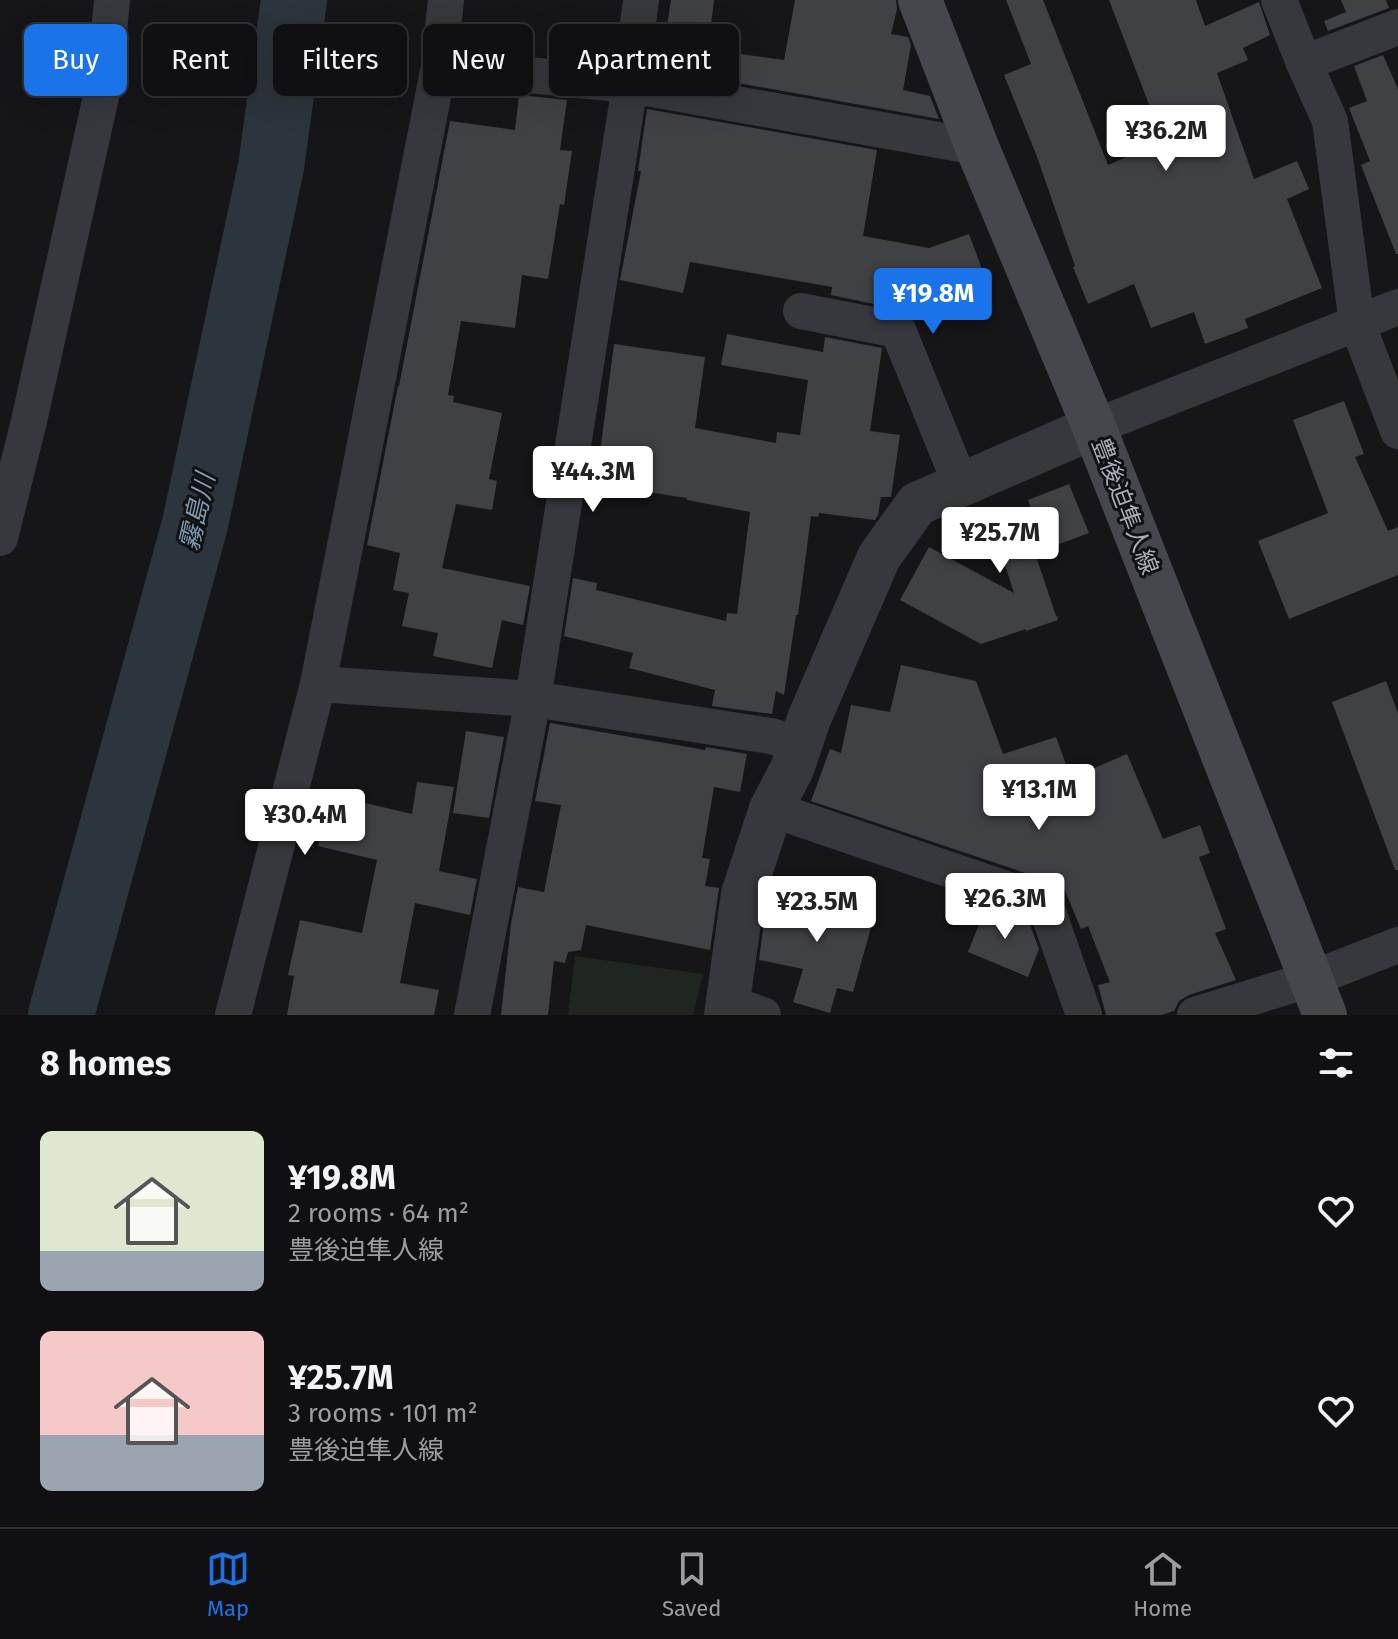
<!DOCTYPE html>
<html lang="en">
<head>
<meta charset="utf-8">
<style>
	body { margin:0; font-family:"Fira Sans","Noto Sans JP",sans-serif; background:#19191b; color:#f1f3f6; height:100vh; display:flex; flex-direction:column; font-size:30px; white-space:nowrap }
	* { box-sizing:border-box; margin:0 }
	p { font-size:26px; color:#9c9d9f }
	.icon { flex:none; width:44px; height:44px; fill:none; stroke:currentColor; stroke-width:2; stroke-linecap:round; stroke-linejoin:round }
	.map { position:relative; height:1015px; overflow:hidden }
	.details { display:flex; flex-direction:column; background:#101012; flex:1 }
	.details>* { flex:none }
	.banner { position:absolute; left:24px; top:24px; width:800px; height:72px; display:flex; gap:16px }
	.price { position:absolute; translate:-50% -68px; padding:0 18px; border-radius:8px; background:#fff; color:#222; font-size:26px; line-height:52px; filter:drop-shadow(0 2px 4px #0008) }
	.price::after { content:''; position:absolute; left:50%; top:48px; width:24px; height:18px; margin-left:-12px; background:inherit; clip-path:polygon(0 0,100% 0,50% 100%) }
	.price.on { background:#1a73e8; color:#fff }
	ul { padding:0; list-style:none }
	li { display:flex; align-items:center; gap:24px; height:200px; padding:0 40px }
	li span { display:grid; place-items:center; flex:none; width:224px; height:160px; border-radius:12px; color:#555 }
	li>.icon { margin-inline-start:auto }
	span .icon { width:96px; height:96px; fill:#fffc; stroke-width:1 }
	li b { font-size:34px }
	h2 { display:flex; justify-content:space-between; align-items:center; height:96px; padding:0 40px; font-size:34px }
	.tag { padding:0 28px; border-radius:12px; background:#101012; box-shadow:0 8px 32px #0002,0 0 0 2px #303032; font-size:28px; line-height:72px }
	.tag.on { background:#1a73e8; color:#fff }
	.tabs { display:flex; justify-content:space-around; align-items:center; height:112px; border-top:2px solid #303032; background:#101012; font-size:22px; color:#9c9d9f }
	.tabs a { display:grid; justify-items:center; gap:4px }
	.tabs .on { color:#1a73e8 }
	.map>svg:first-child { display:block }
	.green { fill:#1e261f }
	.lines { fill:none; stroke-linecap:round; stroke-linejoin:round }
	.river { stroke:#2c353c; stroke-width:66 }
	.building { fill:#404145 }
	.minor { stroke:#37383d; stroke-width:36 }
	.tertiary { stroke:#37383d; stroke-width:44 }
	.secondary { stroke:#45474d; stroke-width:44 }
	.labels { text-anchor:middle; stroke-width:6; stroke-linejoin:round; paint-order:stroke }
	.street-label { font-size:24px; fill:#a8adb8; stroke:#111113 }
	.water-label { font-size:26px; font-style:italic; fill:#7f9bb3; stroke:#111113 }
</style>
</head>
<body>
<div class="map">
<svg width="1398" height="1015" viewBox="0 0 1398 1015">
	<rect width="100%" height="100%" fill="#161618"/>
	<path class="green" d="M575,956L703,974L693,1015H568Z"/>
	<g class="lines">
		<path class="river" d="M61,1015L195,524L271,167L294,0"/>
	</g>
	<g class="building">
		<path d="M671,0H714L708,49L665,39Z"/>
		<path d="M795,0H896L897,9L891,34L908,37L911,45L903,90L930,96L939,119L721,80L726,52L784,60Z"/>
		<path d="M1006,0H1043L1108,165L1163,141L1109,0H1196L1205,26L1259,2L1270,35L1243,48L1248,60L1217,73L1254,179L1297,161L1309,189L1287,199L1322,288L1245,319L1248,328L1205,344L1194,312L1151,328L1134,284L1088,304L1073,267L1075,266L1036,154L1004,75L1031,64Z"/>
		<path d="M1341,0H1386L1389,8L1328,31L1324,21L1346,12Z"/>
		<path d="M1383,55L1398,89V254H1396L1361,165L1370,161L1349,108L1367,101L1354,66Z"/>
		<path d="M519,95L567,100L560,150L572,151L564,205L560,204L548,279L522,275L515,328L461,321L448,395L454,396L453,402L502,413L489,479L497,481L492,510L456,504L442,568L530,586L523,625L502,620L492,668L433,656L438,633L402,626L409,593L393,590L400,553L367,545L398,386H399L450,121L515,130Z"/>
		<path d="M647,109L877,150L863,236L929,248L969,234L983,272L888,305V307L831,295L832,287L690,262L683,293L620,280L641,171H638Z"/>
		<path d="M727,334L823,352L825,337L882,348L870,431L900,435L891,497H881L878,515L875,520L819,513L818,517L811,516L798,615H796L784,695L776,691L772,714L712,706L715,690L629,668L633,653L564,636L573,578L597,583L596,590L726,621L727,613L737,614L750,512L687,500V498L596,484L614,344L705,357L695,428L776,443L777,432L800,435L808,380L721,365Z"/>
		<path d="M1344,401L1364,454L1355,457L1388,531L1398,527V575L1289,619L1258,541L1328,513L1293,420Z"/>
		<path d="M1069,484L1089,533L1035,553L1056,616L1059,617L1057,618L1058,620L1026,631V629L981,644L900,600L929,547L1014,593L993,528L1033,514L1028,500Z"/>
		<path d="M901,665L976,681L1003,754L1056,737L1071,778L1127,754L1163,839L1200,825L1210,853L1199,857L1226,929L1215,933L1236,980L1189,995L1179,1001L1174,1011L1161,1015H1106L1098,985L1110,982L1088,926L1081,929L1063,886L1060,895L1034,876L811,801L830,749L841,753L851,705L890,712Z"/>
		<path d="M1386,681L1398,713V870H1395L1332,702Z"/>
		<path d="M550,723L705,750L706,747L747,754L740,792L714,787L702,858L710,859L705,886L719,888L710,950L586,925L581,950L568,952L565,963L554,961L548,1015H501L511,924L518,887L544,892L561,805L535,801Z"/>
		<path d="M466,731L504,737L489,818L453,813Z"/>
		<path d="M417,782L454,787L439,871L477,879L470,915L415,903L400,983L439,990L434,1015H287L294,976L288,975L300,920L362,933L377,860L318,846L331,795L412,814Z"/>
		<path d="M781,886L875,913L853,992L837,988L830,1013L793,1002L803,969L759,960L764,921L768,922Z"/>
		<path d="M987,904L1017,915L1030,925L1039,949L1028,977L968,952Z"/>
	</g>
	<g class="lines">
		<g class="minor">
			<path d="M1279,0L1304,63L1330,121L1357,323L1398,431"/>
			<path d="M1304,63L1398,27"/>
			<path d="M439,66L630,85L977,147"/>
			<path d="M801,311L898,330L961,485"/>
			<path d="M1094,427L1398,307"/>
			<path d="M0,538L29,421L104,83L112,0"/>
			<path d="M318,684L533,699L771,736L800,745"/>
			<path d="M771,809L1027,896L1048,912L1084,1015"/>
			<path d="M728,1003L763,1015"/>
			<path d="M233,1015L318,684L439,66L446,0"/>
			<path d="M472,1015L533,699L630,85L641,0"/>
			<path d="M1195,1015L1311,979L1398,945"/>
		</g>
		<path class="tertiary" d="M726,1015L743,894L771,809L792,769L809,719L879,557L917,504L1094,427"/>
		<path class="secondary" d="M920,0L977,147L1094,427L1325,1015"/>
	</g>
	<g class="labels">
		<g class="street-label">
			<text transform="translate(1125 506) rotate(69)" y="8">豊後迫隼人線</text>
		</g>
		<g class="water-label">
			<text transform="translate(197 512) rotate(-77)" y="9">霧島川</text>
		</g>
	</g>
</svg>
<b class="price" style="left:1166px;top:173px">¥36.2M</b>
<b class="price on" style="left:933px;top:336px">¥19.8M</b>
<b class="price" style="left:593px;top:514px">¥44.3M</b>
<b class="price" style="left:1000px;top:575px">¥25.7M</b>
<b class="price" style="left:1039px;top:832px">¥13.1M</b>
<b class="price" style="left:305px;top:857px">¥30.4M</b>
<b class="price" style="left:1005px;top:941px">¥26.3M</b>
<b class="price" style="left:817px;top:944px">¥23.5M</b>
<div class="banner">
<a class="tag on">Buy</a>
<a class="tag">Rent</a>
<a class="tag">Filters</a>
<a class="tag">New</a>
<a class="tag">Apartment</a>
</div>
</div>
<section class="details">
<h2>8 homes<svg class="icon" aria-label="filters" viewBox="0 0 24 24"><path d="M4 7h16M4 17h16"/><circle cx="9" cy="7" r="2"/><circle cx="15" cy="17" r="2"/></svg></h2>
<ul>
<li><span style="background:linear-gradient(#dfe7d0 75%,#9aa5b1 0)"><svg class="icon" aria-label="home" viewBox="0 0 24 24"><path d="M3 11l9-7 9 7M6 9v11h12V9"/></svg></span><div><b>¥19.8M</b><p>2 rooms · 64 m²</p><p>豊後迫隼人線</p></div><svg class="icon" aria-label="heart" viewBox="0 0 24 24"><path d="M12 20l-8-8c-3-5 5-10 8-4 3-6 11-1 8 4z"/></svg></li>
<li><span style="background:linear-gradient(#f6c9c9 65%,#9aa5b1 0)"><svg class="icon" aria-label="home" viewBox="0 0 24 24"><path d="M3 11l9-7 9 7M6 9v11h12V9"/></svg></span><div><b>¥25.7M</b><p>3 rooms · 101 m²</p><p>豊後迫隼人線</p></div><svg class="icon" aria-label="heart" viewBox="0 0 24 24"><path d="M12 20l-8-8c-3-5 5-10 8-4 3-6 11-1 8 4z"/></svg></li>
</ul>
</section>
<nav class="tabs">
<a class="on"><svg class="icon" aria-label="map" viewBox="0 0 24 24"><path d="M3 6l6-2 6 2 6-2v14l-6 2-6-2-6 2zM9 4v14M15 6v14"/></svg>Map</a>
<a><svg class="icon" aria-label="saved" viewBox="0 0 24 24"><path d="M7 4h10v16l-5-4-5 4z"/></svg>Saved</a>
<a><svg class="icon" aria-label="home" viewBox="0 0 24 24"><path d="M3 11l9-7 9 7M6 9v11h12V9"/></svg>Home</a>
</nav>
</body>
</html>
